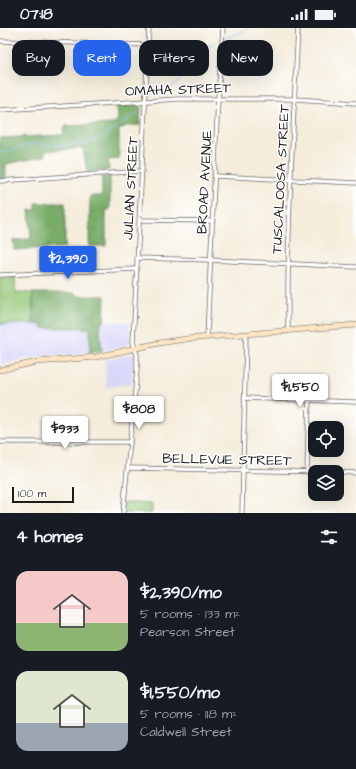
<!DOCTYPE html>
<html lang="en">
<head>
<meta charset="utf-8">
<style>
	body { margin:0; font-family:"Architects Daughter",sans-serif; background:#20242c; color:#f1f3f6; height:100vh; display:flex; flex-direction:column; font-size:15px; white-space:nowrap }
	* { box-sizing:border-box; margin:0 }
	p { font-size:13px; color:#9ea1a6 }
	.icon { flex:none; width:22px; height:22px; fill:none; stroke:currentColor; stroke-width:2; stroke-linecap:round; stroke-linejoin:round }
	.map { position:relative; height:485px; overflow:hidden }
	.panel { display:flex; flex-direction:column; background:#171b24; flex:1 }
	.panel>* { flex:none }
	.guide { position:absolute; left:12px; top:12px; width:332px; height:36px; display:flex; gap:8px }
	.fabs { position:absolute; left:308px; top:393px; display:grid; gap:8px }
	.fabs a { display:grid; place-items:center; width:36px; height:36px; border-radius:8px; background:#171b24; box-shadow:0 4px 16px #0002; font-size:20px }
	.scale { position:absolute; left:12px; bottom:10px; width:62px; box-sizing:border-box; padding-left:4px; border:2px solid #1c1c1c; border-top:0; font-size:11px; line-height:14px; white-space:nowrap; color:#1c1c1c; -webkit-text-stroke:3px #fff; paint-order:stroke }
	.price { position:absolute; translate:-50% -34px; padding:0 9px; border-radius:4px; background:#fff; color:#222; font-size:13px; line-height:26px; filter:drop-shadow(0 1px 2px #0008) }
	.price::after { content:''; position:absolute; left:50%; top:24px; width:12px; height:9px; margin-left:-6px; background:inherit; clip-path:polygon(0 0,100% 0,50% 100%) }
	.price.current { background:#2563eb; color:#fff }
	ul { padding:0; list-style:none }
	li { display:flex; align-items:center; gap:12px; height:100px; padding:0 16px }
	li span { display:grid; place-items:center; flex:none; width:112px; height:80px; border-radius:12px; color:#555 }
	li>.icon { margin-inline-start:auto }
	span .icon { width:48px; height:48px; fill:#fffc; stroke-width:1 }
	li b { font-size:17px }
	h2 { display:flex; justify-content:space-between; align-items:center; height:48px; padding:0 16px; font-size:17px }
	.chip { padding:0 14px; border-radius:12px; background:#171b24; box-shadow:0 4px 16px #0002; font-size:14px; line-height:36px }
	.chip.current { background:#2563eb; color:#fff }
	.status { display:flex; justify-content:space-between; align-items:center; height:28px; padding:0 20px; background:#171b24; direction:ltr }
	.status svg { height:11px; fill:currentColor }
	.map>svg:first-child { display:block }
	.built { fill:#d8d7f8 }
	.green { fill:#95c878; stroke:#58724a }
	.forest { fill:#78ac68; stroke:#4a6442 }
	.lines { fill:none; stroke-linecap:round; stroke-linejoin:round }
	.stream { stroke:#85bbf4; stroke-width:1 }
	.minor-casing { stroke:#68655f; stroke-width:5 }
	.secondary-casing { stroke:#68655f; stroke-width:6 }
	.minor { stroke:#fff; stroke-width:3.5 }
	.secondary { stroke:#fde5c5; stroke-width:5 }
	.labels { text-anchor:middle; stroke-width:3; stroke-linejoin:round; paint-order:stroke }
	.street-label { font-size:14px; fill:#1c1c1c; stroke:#fff }
</style>
</head>
<body>
<div class="status"><b>07:18</b><svg viewBox="0 0 49 12"><path d="M0 12V9h3v3zM5 12V6h3v6zM10 12V3h3v9zM15 12V0h3v12zM26 1h20v11H26zM47 4h2v5h-2z"/></svg></div>
<div class="map">
<svg width="356" height="485" viewBox="0 0 356 485">
	<rect width="100%" height="100%" fill="#fff"/>
	<filter id="ink" filterUnits="userSpaceOnUse"><feTurbulence type="fractalNoise" baseFrequency=".025" numOctaves="2"/><feDisplacementMap in="SourceGraphic" scale="8" xChannelSelector="R" yChannelSelector="G"/><feConvolveMatrix kernelMatrix="1 2 1 2 8 2 1 2 1" color-interpolation-filters="sRGB"/></filter>
	<filter id="wash" filterUnits="userSpaceOnUse"><feTurbulence type="fractalNoise" baseFrequency=".012" numOctaves="4" result="noise"/><feDisplacementMap in="SourceGraphic" scale="16" xChannelSelector="R" yChannelSelector="G"/><feGaussianBlur stdDeviation="0.9" result="paint"/><feColorMatrix in="noise" values="0 0 0 0 0 0 0 0 0 0 0 0 0 0 0 0 0 1.4 0 .05"/><feComposite in="paint" operator="in"/></filter>
	<g filter="url(#wash)">
		<rect width="100%" height="100%" fill="#f4eddb"/>
		<g class="built">
			<path d="M101,294H130L129,317L102,323L100,305Z"/>
			<path d="M0,296H40L43,300H90V325L31,330L0,337Z"/>
			<path d="M132,326L134,327L132,355L106,360L105,332Z"/>
		</g>
		<g class="green">
			<path d="M15,249L16,265H33V296H0V250Z"/>
			<path d="M124,474L152,476V485H124Z"/>
		</g>
		<g class="forest">
			<path d="M139,77L141,78L140,97L126,98L119,102V131L108,132L109,142L87,144L83,120L45,123V128L6,136V150L0,151V110L63,107L65,98L113,96L118,91L117,78Z"/>
			<path d="M110,148V181L106,183V218H89L90,168H102V149Z"/>
			<path d="M36,175H65V219L14,222L13,212L31,211L29,182H36Z"/>
			<path d="M33,265H74L78,268H105L104,294H101L100,305L102,323L90,325V300H43L40,296H33Z"/>
		</g>
		<g class="lines">
			<g class="stream">
				<path d="M226,10L240,5L247,0"/>
				<path d="M161,66L179,54L203,23L215,14"/>
				<path d="M0,125L36,115L52,118L89,115L115,101L140,83"/>
			</g>
		</g>
	</g>
	<g filter="url(#ink)">
		<g class="lines">
			<g class="minor-casing">
				<g id="minor">
					<path d="M0,13L148,17"/>
					<path d="M0,82L179,71H295L356,75"/>
					<path d="M215,148L356,155"/>
					<path d="M0,153L142,143"/>
					<path d="M139,192L213,193"/>
					<path d="M137,230L211,232L356,239"/>
					<path d="M0,247L136,241"/>
					<path d="M288,303C287,201 293,101 298,0"/>
					<path d="M207,309L218,70L223,0"/>
					<path d="M244,370L356,374"/>
					<path d="M0,414H130"/>
					<path d="M128,440L325,444"/>
					<path d="M307,444L309,372"/>
					<path d="M337,444L356,445"/>
					<path d="M123,485L137,342V327L133,314L149,0"/>
					<path d="M242,485L246,306"/>
				</g>
			</g>
			<g class="secondary-casing">
				<path id="secondary" d="M0,342L37,334L96,329L159,315L186,311L356,297"/>
			</g>
			<use href="#minor" class="minor"/>
			<use href="#secondary" class="secondary"/>
		</g>
	</g>
	<g class="labels">
		<g class="street-label">
			<text transform="translate(178 61) rotate(-2)" y="5">OMAHA STREET</text>
			<text transform="translate(280 151) rotate(-87)" y="5">TUSCALOOSA STREET</text>
			<text transform="translate(204 154) rotate(-87)" y="5">BROAD AVENUE</text>
			<text transform="translate(130 160) rotate(-87)" y="5">JULIAN STREET</text>
			<text transform="translate(227 431) rotate(1)" y="5">BELLEVUE STREET</text>
		</g>
	</g>
</svg>
<div class="fabs">
<a><svg class="icon" aria-label="locate" viewBox="0 0 24 24"><circle cx="12" cy="12" r="6"/><path d="M12 2v4M12 18v4M2 12h4M18 12h4"/></svg></a>
<a><svg class="icon" aria-label="layers" viewBox="0 0 24 24"><path d="M12 4l9 5-9 5-9-5zM3 14l9 5 9-5"/></svg></a>
</div>
<div class="scale">100 m</div>
<b class="price current" style="left:68px;top:252px">$2,390</b>
<b class="price" style="left:300px;top:380px">$1,550</b>
<b class="price" style="left:139px;top:402px">$808</b>
<b class="price" style="left:65px;top:422px">$933</b>
<div class="guide">
<a class="chip">Buy</a>
<a class="chip current">Rent</a>
<a class="chip">Filters</a>
<a class="chip">New</a>
</div>
</div>
<section class="panel">
<h2>4 homes<svg class="icon" aria-label="filters" viewBox="0 0 24 24"><path d="M4 7h16M4 17h16"/><circle cx="9" cy="7" r="2"/><circle cx="15" cy="17" r="2"/></svg></h2>
<ul>
<li><span style="background:linear-gradient(#f6c9c9 65%,#8fb573 0)"><svg class="icon" aria-label="home" viewBox="0 0 24 24"><path d="M3 11l9-7 9 7M6 9v11h12V9"/></svg></span><div><b>$2,390/mo</b><p>5 rooms · 133 m²</p><p>Pearson Street</p></div></li>
<li><span style="background:linear-gradient(#dfe7d0 65%,#9aa5b1 0)"><svg class="icon" aria-label="home" viewBox="0 0 24 24"><path d="M3 11l9-7 9 7M6 9v11h12V9"/></svg></span><div><b>$1,550/mo</b><p>5 rooms · 118 m²</p><p>Caldwell Street</p></div></li>
</ul>
</section>
</body>
</html>
